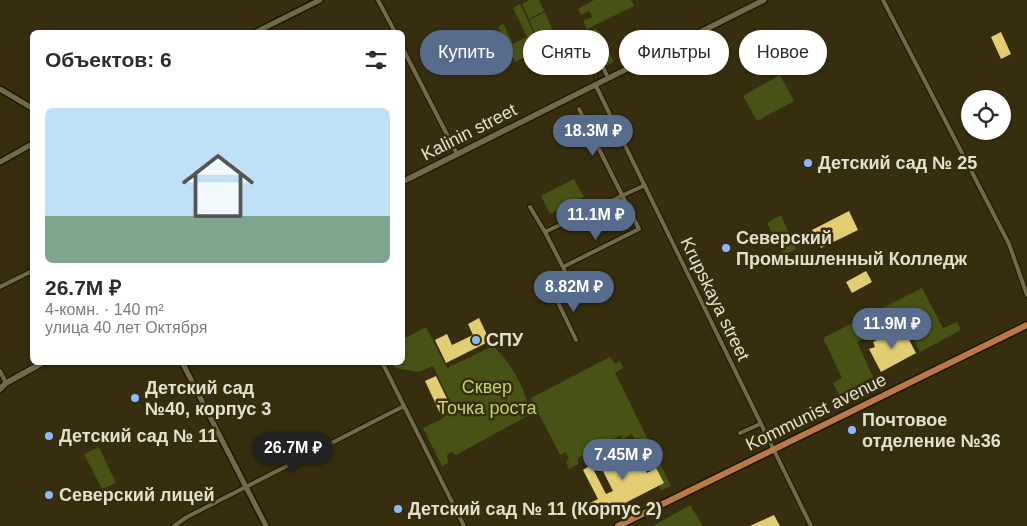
<!DOCTYPE html>
<html lang="ru">
<head>
<meta charset="utf-8">
<style>
	body { margin:0; font-family:Arial,sans-serif; background:#f2f2f3; color:#2b2b33; height:100vh; display:flex; flex-direction:column; font-size:19px; white-space:nowrap }
	* { box-sizing:border-box; margin:0 }
	p { font-size:16px; color:#7c7c81 }
	.icon { flex:none; width:28px; height:28px; fill:none; stroke:currentColor; stroke-width:2; stroke-linecap:round; stroke-linejoin:round }
	.map { position:relative; flex:1; overflow:hidden }
	.sheet { position:absolute; left:30px; top:30px; width:375px; height:335px; display:flex; flex-direction:column; background:#fff; border-radius:8px; box-shadow:0 1px 4px #0004 }
	.sheet>* { flex:none }
	.top-card { position:absolute; left:420px; top:30px; width:475px; height:45px; display:flex; gap:10px }
	.tools { position:absolute; left:961px; top:90px; display:grid; gap:10px }
	.tools a { display:grid; place-items:center; width:50px; height:50px; border-radius:50%; background:#fff; box-shadow:0 1px 4px #0004; font-size:25px }
	.price { position:absolute; translate:-50% -42px; padding:0 11px; border-radius:18px; background:#576b8d; color:#fff; font-size:16px; line-height:32px; filter:drop-shadow(0 1px 2px #0008) }
	.price::after { content:''; position:absolute; left:50%; top:30px; width:15px; height:11px; margin-left:-8px; background:inherit; clip-path:polygon(0 0,100% 0,50% 100%) }
	.price.active { background:#222; color:#fff }
	ul { padding:0; list-style:none }
	li { display:grid; align-content:center; gap:10px; height:265px; padding:0 15px }
	li span { display:grid; place-items:center; height:155px; border-radius:8px; color:#555 }
	li>.icon { margin-inline-start:auto }
	span .icon { width:90px; height:90px; fill:#fffc; stroke-width:1 }
	li b { font-size:21px }
	h2 { display:flex; justify-content:space-between; align-items:center; height:60px; padding:0 15px; font-size:21px }
	.pill { padding:0 18px; border-radius:22px; background:#fff; box-shadow:0 1px 4px #0004; font-size:18px; line-height:45px }
	.pill.active { background:#576b8d; color:#fff }
	.map>svg:first-child { display:block }
	.green { fill:#485214 }
	.building { fill:#e3cd73 }
	.lines { fill:none; stroke-linecap:round; stroke-linejoin:round }
	.minor-casing { stroke:#1d1600; stroke-width:6 }
	.tertiary-casing { stroke:#1d1600; stroke-width:8 }
	.secondary-casing { stroke:#1d1600; stroke-width:8 }
	.primary-casing { stroke:#1d1600; stroke-width:9 }
	.minor { stroke:#726a49; stroke-width:4 }
	.tertiary { stroke:#726a49; stroke-width:5 }
	.secondary { stroke:#726a49; stroke-width:5.5 }
	.primary { stroke:#bb7948; stroke-width:6 }
	.poi-dot { fill:#8cb9fc; stroke:#362e0e; stroke-width:2 }
	.labels { text-anchor:middle; stroke-width:5; stroke-linejoin:round; paint-order:stroke }
	.street-label { font-size:18px; fill:#e4e0ce; stroke:#362e0e }
	.poi-label { font-size:18px; font-weight:bold; fill:#e4e0ce; stroke:#362e0e; text-anchor:start }
	.park-label { font-size:18px; fill:#c2d661; stroke:#362e0e }
</style>
</head>
<body>
<div class="map">
<svg width="1027" height="526" viewBox="0 0 1027 526">
	<rect width="100%" height="100%" fill="#362e0e"/>
	<g class="green">
		<path d="M529,0H539L544,11L529,19L522,4Z"/>
		<path d="M594,0H631L634,6L587,29L583,21L592,17L589,11L581,15L578,9Z"/>
		<path d="M520,4L541,48L515,62L498,27L503,23L513,44L527,37L513,8Z"/>
		<path d="M545,12L553,31L550,37L552,43L542,48L529,20Z"/>
		<path d="M595,29L599,31L614,62L605,66L588,32Z"/>
		<path d="M780,75L794,101L757,121L743,96Z"/>
		<path d="M574,179L584,197L550,214L541,196Z"/>
		<path d="M781,215L796,249L784,256L767,223Z"/>
		<path d="M922,288L943,328L957,322L961,330L920,352L907,326L897,320L857,342L873,377L839,395L833,383L842,378L823,338Z"/>
		<path d="M426,327L447,368L493,346C513,365 524,387 531,414L456,455L451,452L447,455L448,463L442,466L423,428L442,419L453,407L433,366L419,372L395,368L392,363L402,362L403,339Z"/>
		<path d="M610,357L615,364L620,361L623,368L615,373L671,486L661,490L632,434L622,440L621,435L578,458V464L569,469L566,462L569,459L566,452L560,455L538,412L534,413L531,398Z"/>
		<path d="M99,447L116,483L102,489L84,454Z"/>
		<path d="M690,505L703,526H653Z"/>
	</g>
	<g class="building">
		<path d="M1001,32L1011,54L1001,59L991,37Z"/>
		<path d="M849,211L858,230L821,248L812,230Z"/>
		<path d="M866,271L872,282L852,293L846,282Z"/>
		<path d="M479,318L490,341L446,363L435,340L447,334L452,345L473,335L468,324Z"/>
		<path d="M897,330L899,335L905,332L916,353L881,372L869,349L875,347L873,342Z"/>
		<path d="M436,376L451,407L440,413L425,381Z"/>
		<path d="M631,441L647,473L656,468L664,483L598,517L590,503L598,499L583,470L591,465L606,494L613,491L603,471L624,460L618,448Z"/>
		<path d="M774,515L780,526H750Z"/>
	</g>
	<g class="lines">
		<g class="minor-casing">
			<g id="minor">
				<path d="M378,0L395,32"/>
				<path d="M883,0L1009,244L1027,295"/>
				<path d="M402,47L457,154"/>
				<path d="M603,67L608,78"/>
				<path d="M595,84L811,526"/>
				<path d="M530,207L545,232L645,185"/>
				<path d="M545,232L563,267L639,229L579,109"/>
				<path d="M0,287L32,271"/>
				<path d="M554,294L576,340"/>
				<path d="M546,299L562,290L569,281L563,267"/>
				<path d="M382,362L464,526"/>
				<path d="M0,371L6,383"/>
				<path d="M740,433L760,424"/>
				<path d="M174,526L187,517L404,406"/>
			</g>
		</g>
		<g class="tertiary-casing">
			<g id="tertiary">
				<path d="M256,32L320,0"/>
				<path d="M0,89L32,108"/>
				<path d="M0,162L32,144"/>
				<path d="M182,362L266,526"/>
			</g>
		</g>
		<g class="secondary-casing">
			<g id="secondary">
				<path d="M402,182L764,0"/>
				<path d="M0,389L6,383L44,362"/>
			</g>
		</g>
		<g class="primary-casing">
			<path id="primary" d="M618,526L1027,325"/>
		</g>
		<use href="#minor" class="minor"/>
		<use href="#tertiary" class="tertiary"/>
		<use href="#secondary" class="secondary"/>
		<use href="#primary" class="primary"/>
	</g>
	<g class="poi-dot">
		<circle cx="808" cy="163" r="5"/>
		<circle cx="726" cy="248" r="5"/>
		<circle cx="476" cy="340" r="5"/>
		<circle cx="135" cy="398" r="5"/>
		<circle cx="852" cy="430" r="5"/>
		<circle cx="49" cy="436" r="5"/>
		<circle cx="49" cy="495" r="5"/>
		<circle cx="398" cy="509" r="5"/>
	</g>
	<g class="labels">
		<g class="street-label">
			<text transform="translate(469 132) rotate(-27)" y="6">Kalinin street</text>
			<text transform="translate(715 299) rotate(64)" y="6">Krupskaya street</text>
			<text transform="translate(816 412) rotate(-26)" y="6">Kommunist avenue</text>
		</g>
		<g class="poi-label">
			<text x="818" y="169">Детский сад № 25</text>
			<text x="736" y="244">Северский<tspan x="736" dy="21">Промышленный Колледж</tspan></text>
			<text x="486" y="346">СПУ</text>
			<text x="145" y="394">Детский сад<tspan x="145" dy="21">№40, корпус 3</tspan></text>
			<text x="862" y="426">Почтовое<tspan x="862" dy="21">отделение №36</tspan></text>
			<text x="59" y="442">Детский сад № 11</text>
			<text x="59" y="501">Северский лицей</text>
			<text x="408" y="515">Детский сад № 11 (Корпус 2)</text>
		</g>
		<g class="park-label">
			<text x="487" y="393">Сквер<tspan x="487" dy="21">Точка роста</tspan></text>
		</g>
	</g>
</svg>
<div class="tools">
<a><svg class="icon" aria-label="locate" viewBox="0 0 24 24"><circle cx="12" cy="12" r="6"/><path d="M12 2v4M12 18v4M2 12h4M18 12h4"/></svg></a>
</div>
<b class="price" style="left:593px;top:157px">18.3M ₽</b>
<b class="price" style="left:596px;top:241px">11.1M ₽</b>
<b class="price" style="left:574px;top:313px">8.82M ₽</b>
<b class="price" style="left:892px;top:350px">11.9M ₽</b>
<b class="price active" style="left:293px;top:474px">26.7M ₽</b>
<b class="price" style="left:623px;top:481px">7.45M ₽</b>
<div class="top-card">
<a class="pill active">Купить</a>
<a class="pill">Снять</a>
<a class="pill">Фильтры</a>
<a class="pill">Новое</a>
</div>
<section class="sheet">
<h2>Объектов: 6<svg class="icon" aria-label="filters" viewBox="0 0 24 24"><path d="M4 7h16M4 17h16"/><circle cx="9" cy="7" r="2"/><circle cx="15" cy="17" r="2"/></svg></h2>
<ul>
<li><span style="background:linear-gradient(#bfe0f5 70%,#7fa58c 0)"><svg class="icon" aria-label="home" viewBox="0 0 24 24"><path d="M3 11l9-7 9 7M6 9v11h12V9"/></svg></span><div><b>26.7M ₽</b><p>4-комн. · 140 m²</p><p>улица 40 лет Октября</p></div></li>
</ul>
</section>
</div>
</body>
</html>
